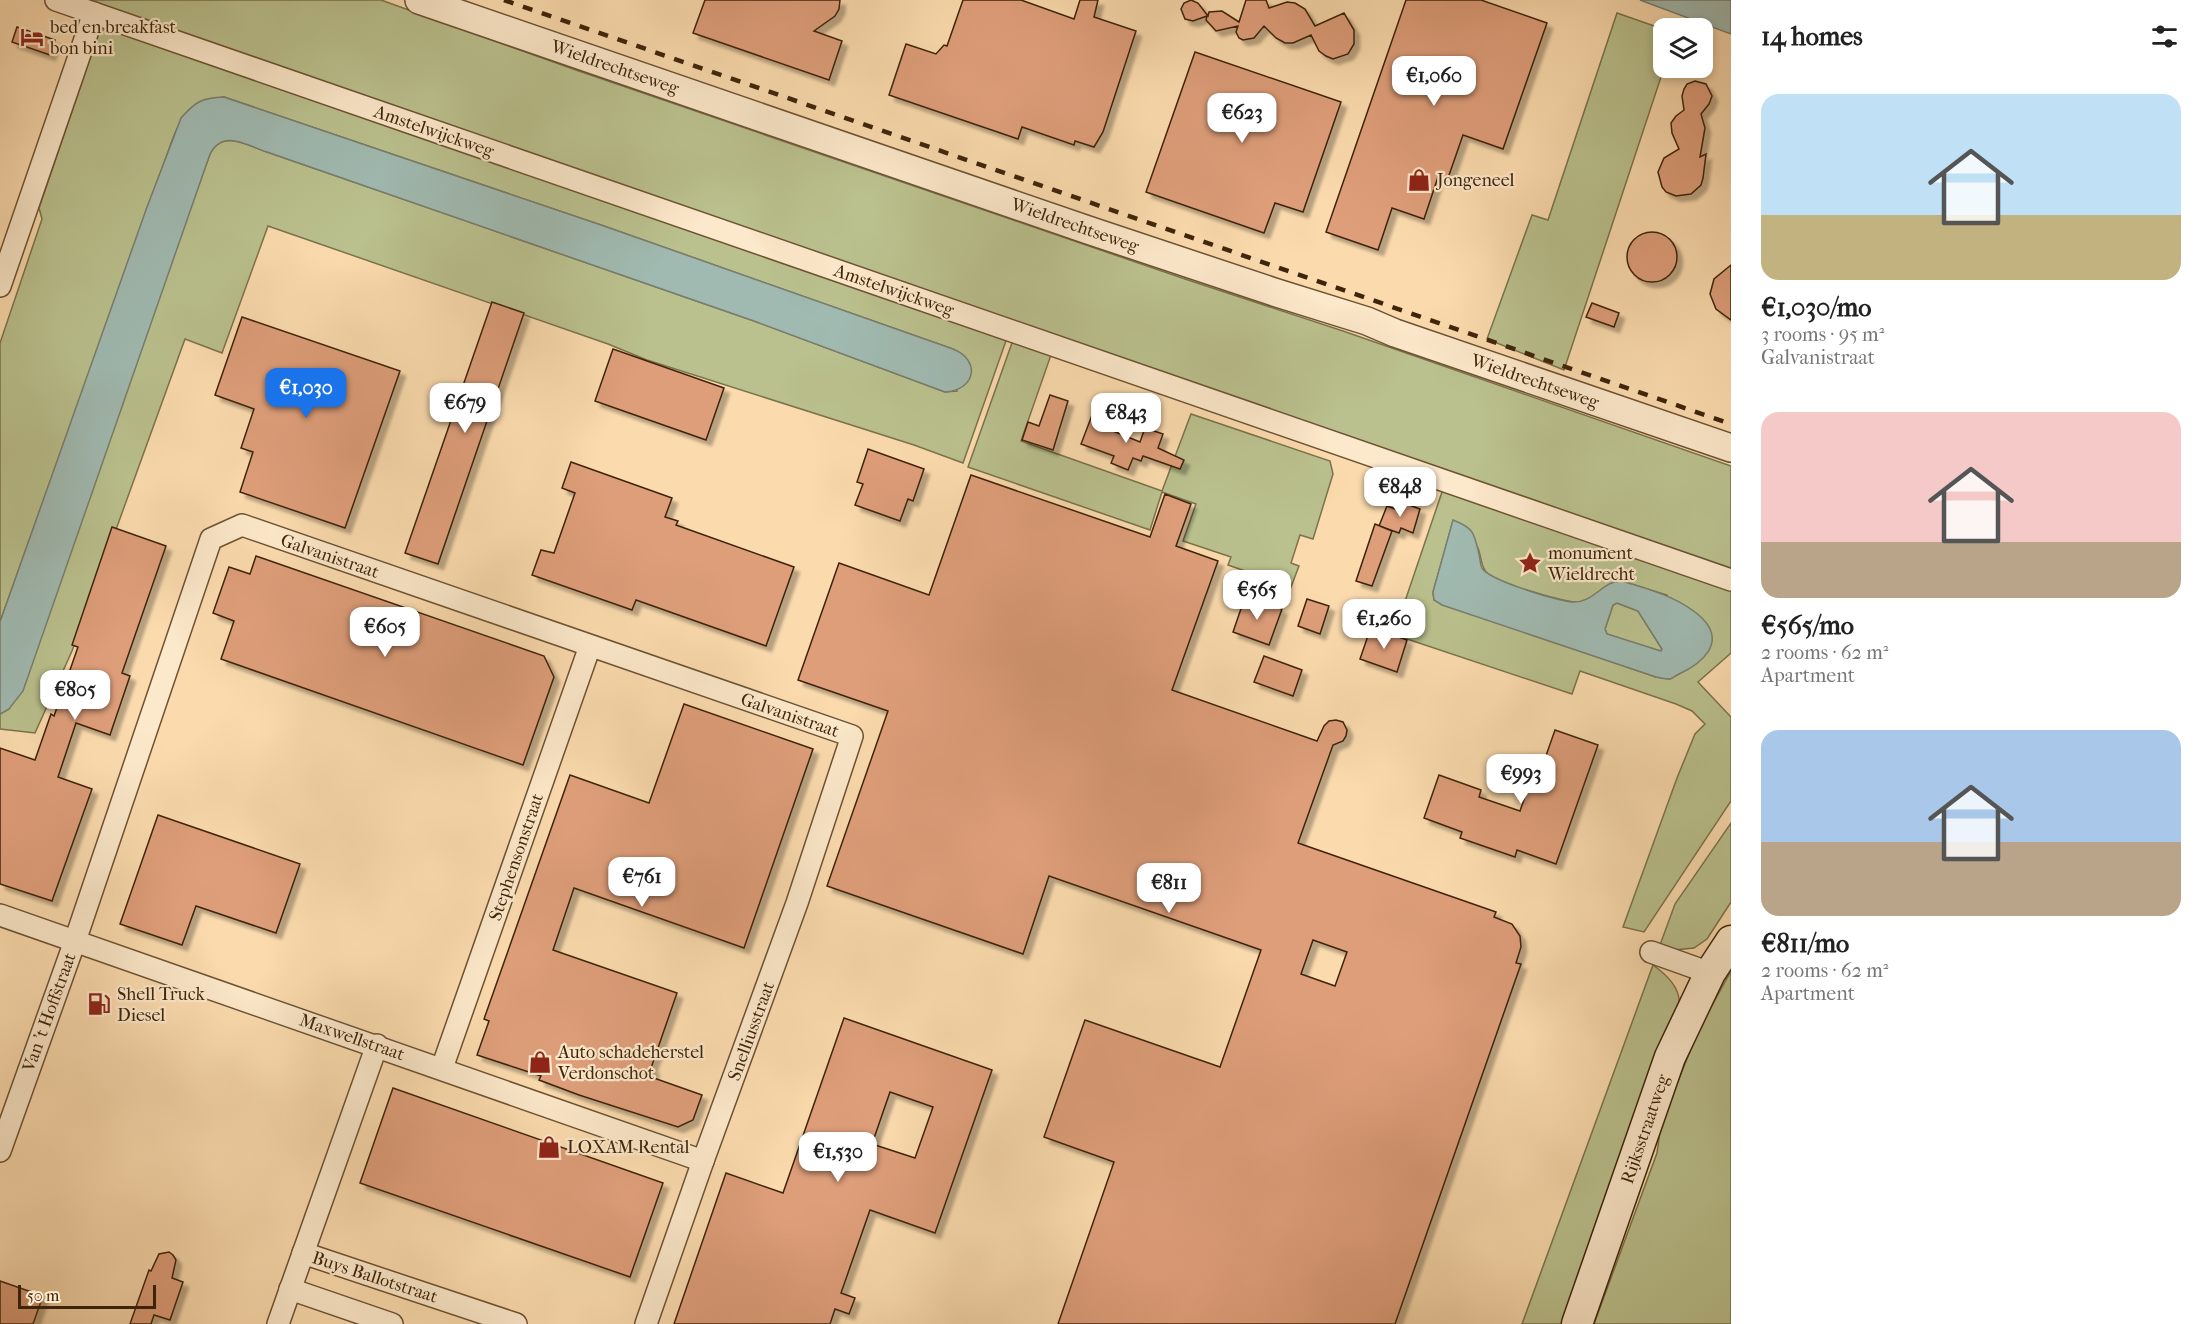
<!DOCTYPE html>
<html lang="en">
<head>
<meta charset="utf-8">
<style>
	body { margin:0; font-family:"IM FELL French Canon",serif; background:#f2f2f2; color:#222; height:100vh; display:flex; flex-direction:column; font-size:22px; white-space:nowrap }
	* { box-sizing:border-box; margin:0 }
	p { font-size:20px; color:#767676 }
	.icon { flex:none; width:33px; height:33px; fill:none; stroke:currentColor; stroke-width:2; stroke-linecap:round; stroke-linejoin:round }
	.map { position:relative; flex:1; overflow:hidden }
	.side { display:flex; flex-direction:column; background:#fff; width:480px }
	.side>* { flex:none }
	.tools { position:absolute; left:1653px; top:18px; display:grid; gap:12px }
	.tools a { display:grid; place-items:center; width:60px; height:60px; border-radius:12px; background:#fff; box-shadow:0 3px 9px #0003; font-size:30px }
	.scale { position:absolute; left:18px; bottom:15px; width:138px; box-sizing:border-box; padding-left:6px; border:3px solid #3e240a; border-top:0; font-size:16px; line-height:21px; white-space:nowrap; color:#3e240a; -webkit-text-stroke:4px #fce8ca; paint-order:stroke }
	.price { position:absolute; translate:-50% -51px; padding:0 14px; border-radius:12px; background:#fff; color:#222; font-size:20px; line-height:39px; filter:drop-shadow(0 2px 3px #0008) }
	.price::after { content:''; position:absolute; left:50%; top:36px; width:18px; height:14px; margin-left:-9px; background:inherit; clip-path:polygon(0 0,100% 0,50% 100%) }
	.price.on { background:#1a73e8; color:#fff }
	ul { padding:0; list-style:none }
	li { display:grid; align-content:center; gap:12px; height:318px; padding:0 30px }
	li span { display:grid; place-items:center; height:186px; border-radius:18px; color:#555 }
	li>.icon { margin-inline-start:auto }
	span .icon { width:108px; height:108px; fill:#fffc; stroke-width:1 }
	li b { font-size:26px }
	h2 { display:flex; justify-content:space-between; align-items:center; height:72px; padding:0 30px; font-size:26px }
	main { display:flex; flex:1; min-height:0 }
	.map>svg:first-child { display:block }
	.green { fill:#bac18e; stroke:#7c724c; stroke-width:1.5; fill-rule:evenodd }
	.water { fill:#a0bab1; stroke:#797e6e; stroke-width:1.5; fill-rule:evenodd }
	.building { fill:#de9e7a; stroke:#3e240a; stroke-width:1.5; fill-rule:evenodd; filter:url(#shadow) }
	.lines { fill:none; stroke-linecap:round; stroke-linejoin:round }
	.minor-casing { stroke:#6d5233; stroke-width:24 }
	.tertiary-casing { stroke:#6d5233; stroke-width:30 }
	.secondary-casing { stroke:#3e240a; stroke-width:33 }
	.minor { stroke:#fce8ca; stroke-width:21 }
	.tertiary { stroke:#fce8ca; stroke-width:27 }
	.secondary { stroke:#fce8ca; stroke-width:30 }
	.rail { stroke:#3e240a; stroke-width:4.5; stroke-dasharray:10 10; stroke-linecap:butt }
	.labels { text-anchor:middle; stroke-width:4.5; stroke-linejoin:round; paint-order:stroke }
	.poi-label { font-size:18px; fill:#3e240a; stroke:#fce8ca; text-anchor:start }
	.street-label { font-size:18px; fill:#3e240a; stroke:#fce8ca }
</style>
</head>
<body>
<main>
<div class="map">
<svg width="1731" height="1324" viewBox="0 0 1731 1324">
	<defs>
		<filter id="shadow"><feDropShadow dx="5.5" dy="5.5" stdDeviation="1.5" flood-color="#0004"/></filter>
	</defs>
	<rect width="100%" height="100%" fill="#fbdbae"/>
	<filter id="stains"><feTurbulence type="fractalNoise" baseFrequency=".00333" numOctaves="4"/><feColorMatrix values="0 0 0 0 .2 0 0 0 0 .09 0 0 0 0 .02 0 0 0 .5 -.17"/></filter>
	<radialGradient id="worn" r=".72"><stop offset=".6" stop-color="#630" stop-opacity="0"/><stop offset="1" stop-color="#630" stop-opacity=".3"/></radialGradient>
	<g class="green">
		<path d="M79,0H381L576,70L1185,279L1343,331L1731,466V572Z"/>
		<path d="M1617,13L1663,29L1664,68L1564,370L1487,339L1532,215L1548,220Z"/>
		<path d="M108,27L1007,338L963,463L914,445L647,360L608,344L268,226L222,353L185,339L72,651L35,733L0,729V714L9,709L210,154C223,129 246,145 267,152L754,321L945,392L957,391L953,349L601,225L224,97C190,106 187,105 173,138L0,622V343L42,219L39,208L99,32Z"/>
		<path d="M1013,340L1052,352L1021,441L1162,491L1191,414L1330,461L1333,474L1313,539L1300,535L1291,563L1299,566L1291,587L1228,565L1231,557L1183,541L1196,504L1162,492L1150,530L968,467Z"/>
		<path d="M1443,489L1731,589V653L1698,682L1731,717V801L1644,932L1623,927L1677,778L1695,734L1705,724L1692,711L1676,704L1580,671L1572,694L1371,627L1376,609L1400,616ZM1453,521C1460,528 1473,538 1478,548C1482,558 1480,568 1490,576C1500,583 1572,605 1582,602C1597,599 1605,580 1622,581L1667,595L1679,674L1670,679L1656,677L1434,600L1433,592Z"/>
		<path d="M1617,603L1638,611L1662,649L1660,652L1607,634L1605,629L1613,605Z"/>
		<path d="M1731,823V902L1707,939L1694,948L1674,950L1660,945L1675,904Z"/>
		<path d="M1653,965C1694,994 1679,1012 1661,1051L1562,1324H1522Z"/>
		<path d="M1731,971V1324H1594L1657,1153L1661,1123L1700,1027Z"/>
	</g>
	<g class="water">
		<path d="M1640,0H1731V34Z"/>
		<path d="M224,97L601,225L953,349C981,360 976,390 945,392L754,321L267,152C246,145 223,129 210,154L23,691L9,709L0,714V622L147,207L181,118C196,101 202,98 224,97Z"/>
		<path d="M1453,520C1474,528 1474,533 1479,554C1480,558 1480,564 1482,568C1490,581 1556,600 1572,602C1593,604 1603,580 1622,581C1650,590 1680,597 1702,618C1727,643 1701,664 1679,674C1676,675 1673,678 1670,679C1667,679 1660,678 1656,677L1442,605L1434,600L1433,592ZM1617,603L1638,611L1662,649L1661,651L1607,634L1605,629L1613,605Z"/>
	</g>
	<g class="building">
		<path d="M705,0H840L839,9L835,16L814,31L842,41L829,80L693,33Z"/>
		<path d="M963,0H1021L1074,19L1080,0H1098L1094,17L1136,31L1103,132L1094,147L1075,141L1074,145L1022,127L1018,139L889,95L906,44L936,54L944,45L947,46Z"/>
		<path d="M1191,0L1198,3L1208,16L1209,12L1222,11L1239,22L1246,0H1266L1269,8L1287,2L1295,3L1305,9L1315,26L1344,13L1354,30V44L1348,54L1333,59L1326,56L1319,51L1311,35L1293,43H1285L1276,38L1264,26L1254,38L1243,40L1239,38L1236,32L1238,26L1216,31L1206,20L1207,16L1193,21L1185,19L1181,9L1184,3Z"/>
		<path d="M1406,0H1481L1547,23L1503,149L1463,135L1447,181L1438,177L1424,219L1392,208L1378,250L1326,232Z"/>
		<path d="M17,27L55,40L50,55L12,42Z"/>
		<path d="M1195,52L1341,102L1303,212L1275,203L1264,233L1146,192Z"/>
		<path d="M1695,81L1706,84L1712,96L1709,104L1701,114L1705,128L1700,157L1706,154L1703,178L1701,185L1691,194L1676,196L1666,192L1662,187L1658,172L1664,158L1679,149L1672,133L1671,123L1676,116L1684,110L1682,96L1684,89L1687,84Z"/>
		<circle cx="1652" cy="257" r="25"/>
		<path d="M1731,265V320L1716,309L1710,294L1714,279Z"/>
		<path d="M492,302L524,313L438,564L405,553Z"/>
		<path d="M1592,303L1619,313L1614,327L1586,317Z"/>
		<path d="M242,317L400,371L345,528L240,492L253,452L241,448L254,409L215,395Z"/>
		<path d="M613,349L724,388L706,440L595,401Z"/>
		<path d="M1050,395L1068,401L1053,450L1022,440L1028,422L1039,426Z"/>
		<path d="M1094,410L1112,417L1108,429L1140,442L1145,428L1163,434L1158,448L1184,460L1180,469L1143,456L1141,461L1133,458L1128,470L1111,463L1114,456L1081,444Z"/>
		<path d="M868,449L924,469L913,501L908,499L900,521L855,505L863,484L857,482Z"/>
		<path d="M571,462L672,498L665,517L678,521L676,525L794,567L766,646L636,600L632,610L532,575L541,550L554,553L575,493L562,488Z"/>
		<path d="M971,475L1150,537L1165,494L1191,504L1176,546L1218,561L1172,690L1317,741L1324,726L1329,721L1336,720L1343,722L1347,730L1346,736L1343,741L1333,745L1298,843L1496,912L1494,917L1512,924L1520,936L1521,947L1516,963L1521,964L1395,1324H1058L1114,1162L1044,1137L1085,1020L1220,1067L1261,950L1049,876L1023,954L827,886L888,711L798,680L839,563L929,595ZM1313,940L1347,952L1335,986L1301,974Z"/>
		<path d="M1401,502L1420,509L1413,533L1401,528L1399,533L1379,526L1387,506L1398,510Z"/>
		<path d="M1375,524L1392,531L1372,586L1356,581Z"/>
		<path d="M112,527L166,546L122,673L130,676L110,735L76,723L58,777L92,789L52,901L0,884V748L35,760L51,714L54,716L78,647L72,645Z"/>
		<path d="M256,556L544,656L554,677L523,765L221,659L234,621L213,613L229,567L250,574Z"/>
		<path d="M1245,597L1282,609L1269,645L1233,632Z"/>
		<path d="M1307,599L1329,606L1320,634L1298,626Z"/>
		<path d="M1371,627L1407,640L1397,672L1360,659Z"/>
		<path d="M1264,656L1302,670L1293,696L1254,682Z"/>
		<path d="M684,704L813,749L744,948L574,888L553,950L677,993L651,1068L654,1069L651,1077L702,1095L693,1120L678,1127L579,1095L539,1080L541,1076L477,1055L489,1021L484,1019L570,775L649,803Z"/>
		<path d="M1555,730L1598,745L1556,864L1517,850L1515,857L1460,838L1462,832L1424,818L1439,775L1481,790L1479,797L1520,811L1535,767L1541,770Z"/>
		<path d="M158,815L300,864L276,933L196,906L182,945L120,924Z"/>
		<path d="M844,1018L992,1070L935,1233L870,1210L841,1293L855,1298L849,1314L835,1309L830,1324H674L726,1173L783,1193ZM890,1092L933,1107L915,1158L872,1144Z"/>
		<path d="M393,1088L663,1183L630,1277L360,1183Z"/>
		<path d="M169,1252L173,1255L176,1260L172,1278L183,1282L170,1320L154,1315L151,1324H130L149,1270L151,1271L159,1254Z"/>
		<path d="M0,1281L43,1296L33,1324H0Z"/>
	</g>
	<g class="lines">
		<g class="minor-casing">
			<g id="minor">
				<path d="M56,0L1731,580"/>
				<path d="M0,286L94,13"/>
				<path d="M0,915L703,1161"/>
				<path d="M1651,952L1710,973"/>
				<path d="M442,1068L590,646"/>
				<path d="M0,1151L75,941L211,539L242,525L852,736L797,903L703,1161L646,1324"/>
				<path d="M303,1253L516,1324"/>
				<path d="M290,1289L392,1324"/>
				<path d="M278,1324L377,1045"/>
			</g>
		</g>
		<g class="tertiary-casing">
			<path id="tertiary" d="M419,0L1088,230L1274,292L1367,321L1395,333L1731,448"/>
		</g>
		<g class="secondary-casing">
			<path id="secondary" d="M1577,1324L1670,1057L1710,973L1731,941"/>
		</g>
		<use href="#minor" class="minor"/>
		<use href="#tertiary" class="tertiary"/>
		<use href="#secondary" class="secondary"/>
		<path class="rail" d="M504,0L1731,424"/>
	</g>
	<defs>
		<g id="hotel-bare" transform="scale(1.8)"><path d="M-6-4.5h1.5V1H6V5H4.5V3h-9V5H-6ZM-4 0a1.8 1.8 0 1 1 3.6 0ZM.5 0V-2.5h3Q6-2.5 6 0Z" fill="#8f2418" stroke="#fce8ca" stroke-width="2.5" paint-order="stroke"/></g>
		<g id="shop-bare" transform="scale(1.8)"><path d="M-5-2.5h2.3a2.7 3.5 0 0 1 5.4 0H5L5.5 6h-11ZM-1.5-2.5h3a1.5 2.3 0 0 0-3 0Z" fill="#8f2418" stroke="#fce8ca" stroke-width="2.5" paint-order="stroke"/></g>
		<g id="sight-bare" transform="scale(1.8)"><path d="M0-6L1.8-2.2L6-1.7L2.9 1.2L3.7 5.4L0 3.3L-3.7 5.4L-2.9 1.2L-6-1.7L-1.8-2.2Z" fill="#8f2418" stroke="#fce8ca" stroke-width="2.5" paint-order="stroke"/></g>
		<g id="fuel-bare" transform="scale(1.8)"><path d="M-5.5-6h7V0h2V4h1.3V-2.5L3-4.5l.8-.8L6-3V5H2.5V1h-1V6h-7ZM-4.2-4.7v3.2H.2V-4.7Z" fill="#8f2418" stroke="#fce8ca" stroke-width="2.5" paint-order="stroke"/></g>
	</defs>
	<g fill-rule="evenodd">
		<use href="#hotel-bare" x="32" y="37"/>
		<use href="#shop-bare" x="1419" y="180"/>
		<use href="#sight-bare" x="1530" y="563"/>
		<use href="#fuel-bare" x="99" y="1004"/>
		<use href="#shop-bare" x="540" y="1062"/>
		<use href="#shop-bare" x="549" y="1147"/>
	</g>
	<g class="labels">
		<g class="poi-label">
			<text x="50" y="33">bed en breakfast<tspan x="50" dy="21">bon bini</tspan></text>
			<text x="1437" y="186">Jongeneel</text>
			<text x="1548" y="559">monument<tspan x="1548" dy="21">Wieldrecht</tspan></text>
			<text x="117" y="1000">Shell Truck<tspan x="117" dy="21">Diesel</tspan></text>
			<text x="558" y="1058">Auto schadeherstel<tspan x="558" dy="21">Verdonschot</tspan></text>
			<text x="567" y="1153">LOXAM Rental</text>
		</g>
		<g class="street-label">
			<text transform="translate(615 67) rotate(19)" y="6">Wieldrechtseweg</text>
			<text transform="translate(434 131) rotate(19)" y="6">Amstelwijckweg</text>
			<text transform="translate(1075 225) rotate(19)" y="6">Wieldrechtseweg</text>
			<text transform="translate(894 290) rotate(19)" y="6">Amstelwijckweg</text>
			<text transform="translate(1535 381) rotate(19)" y="6">Wieldrechtseweg</text>
			<text transform="translate(330 556) rotate(19)" y="6">Galvanistraat</text>
			<text transform="translate(790 715) rotate(19)" y="6">Galvanistraat</text>
			<text transform="translate(516 857) rotate(-71)" y="6">Stephensonstraat</text>
			<text transform="translate(49 1012) rotate(-70)" y="6">Van 't Hoffstraat</text>
			<text transform="translate(751 1031) rotate(-70)" y="6">Snelliusstraat</text>
			<text transform="translate(352 1037) rotate(19)" y="6">Maxwellstraat</text>
			<text transform="translate(1645 1129) rotate(-71)" y="6">Rijksstraatweg</text>
			<text transform="translate(375 1277) rotate(18)" y="6">Buys Ballotstraat</text>
		</g>
	</g>
	<rect width="100%" height="100%" filter="url(#stains)"/>
	<rect width="100%" height="100%" fill="url(#worn)"/>
</svg>
<div class="tools">
<a><svg class="icon" aria-label="layers" viewBox="0 0 24 24"><path d="M12 4l9 5-9 5-9-5zM3 14l9 5 9-5"/></svg></a>
</div>
<div class="scale">50 m</div>
<b class="price" style="left:1434px;top:107px">€1,060</b>
<b class="price" style="left:1242px;top:144px">€623</b>
<b class="price on" style="left:306px;top:419px">€1,030</b>
<b class="price" style="left:465px;top:434px">€679</b>
<b class="price" style="left:1126px;top:444px">€843</b>
<b class="price" style="left:1400px;top:518px">€848</b>
<b class="price" style="left:1257px;top:621px">€565</b>
<b class="price" style="left:1384px;top:650px">€1,260</b>
<b class="price" style="left:385px;top:658px">€605</b>
<b class="price" style="left:75px;top:721px">€805</b>
<b class="price" style="left:1521px;top:805px">€993</b>
<b class="price" style="left:642px;top:908px">€761</b>
<b class="price" style="left:1169px;top:914px">€811</b>
<b class="price" style="left:838px;top:1183px">€1,530</b>
</div>
<section class="side">
<h2>14 homes<svg class="icon" aria-label="filters" viewBox="0 0 24 24"><path d="M4 7h16M4 17h16"/><circle cx="9" cy="7" r="2"/><circle cx="15" cy="17" r="2"/></svg></h2>
<ul>
<li><span style="background:linear-gradient(#bfe0f5 65%,#c2b280 0)"><svg class="icon" aria-label="home" viewBox="0 0 24 24"><path d="M3 11l9-7 9 7M6 9v11h12V9"/></svg></span><div><b>€1,030/mo</b><p>3 rooms · 95 m²</p><p>Galvanistraat</p></div></li>
<li><span style="background:linear-gradient(#f6c9c9 70%,#b9a48a 0)"><svg class="icon" aria-label="home" viewBox="0 0 24 24"><path d="M3 11l9-7 9 7M6 9v11h12V9"/></svg></span><div><b>€565/mo</b><p>2 rooms · 62 m²</p><p>Apartment</p></div></li>
<li><span style="background:linear-gradient(#a9c7e8 60%,#b9a48a 0)"><svg class="icon" aria-label="home" viewBox="0 0 24 24"><path d="M3 11l9-7 9 7M6 9v11h12V9"/></svg></span><div><b>€811/mo</b><p>2 rooms · 62 m²</p><p>Apartment</p></div></li>
</ul>
</section>
</main>
</body>
</html>
